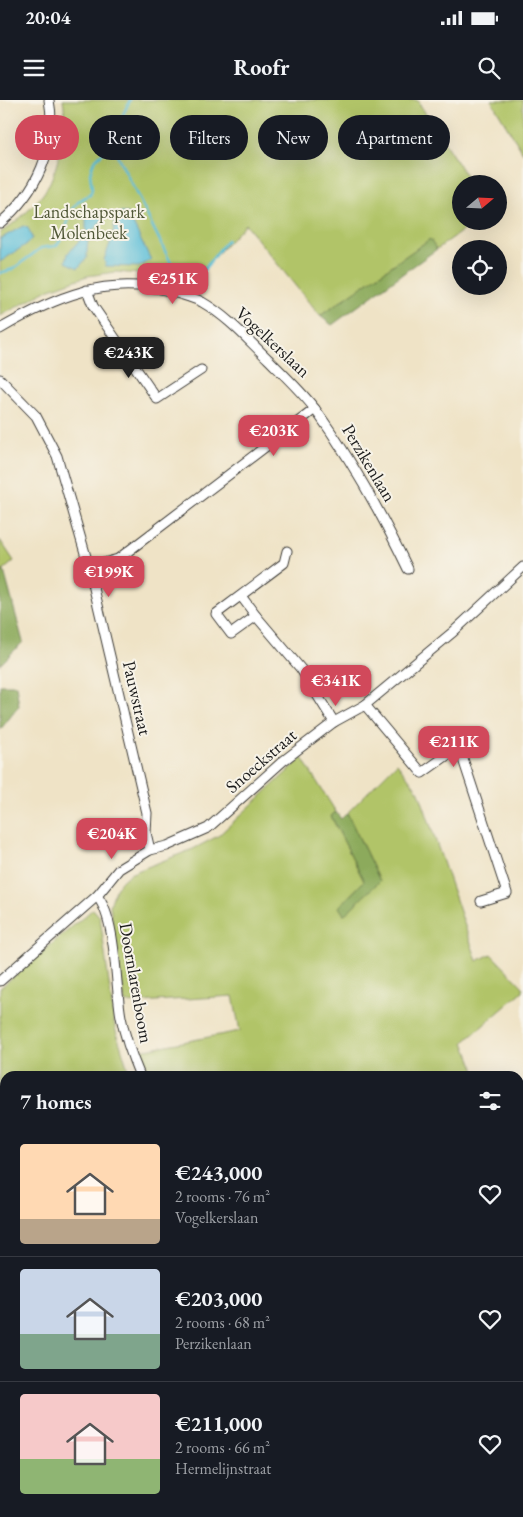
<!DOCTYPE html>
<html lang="en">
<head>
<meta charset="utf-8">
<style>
	body { margin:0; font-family:"EB Garamond",serif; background:#20242c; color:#f1f3f6; height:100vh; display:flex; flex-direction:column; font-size:19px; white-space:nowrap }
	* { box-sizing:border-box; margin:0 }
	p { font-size:16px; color:#9ea1a6 }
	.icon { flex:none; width:28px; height:28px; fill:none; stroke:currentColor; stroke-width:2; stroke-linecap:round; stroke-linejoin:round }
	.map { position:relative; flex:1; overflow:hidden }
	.panel { position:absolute; left:0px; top:971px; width:524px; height:446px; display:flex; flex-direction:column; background:#171b24; border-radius:15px 15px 0 0; box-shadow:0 5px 20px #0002 }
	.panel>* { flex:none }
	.hud { position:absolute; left:15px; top:15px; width:494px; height:45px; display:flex; gap:10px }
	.needle { width:32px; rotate:71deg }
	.tools { position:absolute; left:452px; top:75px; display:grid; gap:10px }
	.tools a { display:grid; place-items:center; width:55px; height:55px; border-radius:50%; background:#171b24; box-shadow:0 5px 20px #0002; font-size:25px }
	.price { position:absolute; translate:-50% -42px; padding:0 11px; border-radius:10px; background:#d1495b; color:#fff; font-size:16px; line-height:32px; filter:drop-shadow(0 1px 2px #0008) }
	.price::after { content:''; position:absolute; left:50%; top:30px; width:15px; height:11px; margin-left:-8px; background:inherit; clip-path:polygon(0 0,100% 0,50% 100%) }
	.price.current { background:#222; color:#fff }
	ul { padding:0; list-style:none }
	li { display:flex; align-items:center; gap:15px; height:125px; padding:0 20px }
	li+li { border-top:1px solid #363941 }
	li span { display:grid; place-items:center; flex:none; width:140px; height:100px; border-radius:5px; color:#555 }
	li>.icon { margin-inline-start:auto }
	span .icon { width:60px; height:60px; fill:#fffc; stroke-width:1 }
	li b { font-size:21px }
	h2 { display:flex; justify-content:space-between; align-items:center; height:60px; padding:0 20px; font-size:21px }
	.tag { padding:0 18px; border-radius:22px; background:#171b24; box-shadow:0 5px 20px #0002; font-size:18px; line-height:45px }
	.tag.current { background:#d1495b; color:#fff }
	.status { display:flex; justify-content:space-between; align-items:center; height:35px; padding:0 25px; background:#171b24; direction:ltr }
	.status svg { height:14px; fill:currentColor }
	header { display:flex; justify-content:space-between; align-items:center; height:65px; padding:0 20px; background:#171b24; font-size:22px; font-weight:700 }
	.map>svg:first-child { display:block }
	.green { fill:#b1c468; stroke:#667042 }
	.forest { fill:#8caa5c; stroke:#54633c }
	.water { fill:#5abed8; stroke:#3b6d7a }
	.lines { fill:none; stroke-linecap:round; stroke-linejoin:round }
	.stream { stroke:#5abed8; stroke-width:2.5 }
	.minor-casing { stroke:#3c3a36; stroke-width:11 }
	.minor { stroke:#fff; stroke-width:9 }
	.rail { stroke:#1c1c1c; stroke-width:2.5; stroke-dasharray:8 4; stroke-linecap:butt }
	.labels { text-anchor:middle; stroke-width:4; stroke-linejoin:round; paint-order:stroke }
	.park-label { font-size:18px; fill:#505737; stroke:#f7f3e8 }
	.street-label { font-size:18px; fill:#1c1c1c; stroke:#f7f3e8 }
</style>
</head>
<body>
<div class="status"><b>20:04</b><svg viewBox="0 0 49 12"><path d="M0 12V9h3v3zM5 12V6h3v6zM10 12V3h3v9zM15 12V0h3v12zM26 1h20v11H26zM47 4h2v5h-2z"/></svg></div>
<header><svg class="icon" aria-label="menu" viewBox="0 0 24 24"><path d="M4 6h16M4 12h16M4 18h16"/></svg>Roofr<svg class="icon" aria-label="search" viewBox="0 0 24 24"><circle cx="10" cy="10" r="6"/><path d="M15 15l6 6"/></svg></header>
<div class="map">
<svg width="523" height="1417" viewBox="0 0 523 1417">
	<rect width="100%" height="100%" fill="#f7f3e8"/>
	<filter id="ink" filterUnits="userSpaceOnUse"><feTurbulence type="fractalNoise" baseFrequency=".02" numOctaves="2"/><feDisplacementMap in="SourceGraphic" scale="10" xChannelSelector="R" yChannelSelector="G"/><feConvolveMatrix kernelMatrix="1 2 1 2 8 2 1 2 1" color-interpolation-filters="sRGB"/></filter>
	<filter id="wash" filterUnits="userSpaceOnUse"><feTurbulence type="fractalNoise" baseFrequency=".0096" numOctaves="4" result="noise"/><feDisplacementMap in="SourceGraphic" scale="20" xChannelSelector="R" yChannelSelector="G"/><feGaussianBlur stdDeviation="1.12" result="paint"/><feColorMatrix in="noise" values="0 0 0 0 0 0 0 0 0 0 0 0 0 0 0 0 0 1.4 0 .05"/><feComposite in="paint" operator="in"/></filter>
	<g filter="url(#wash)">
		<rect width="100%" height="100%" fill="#efe3c6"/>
		<g class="green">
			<path d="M63,0H417L471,84H461V121H476L437,149L429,140L320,216L245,124L187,187L176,177L116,172L87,176L50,189L0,216V133C16,122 32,109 43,94C58,75 68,23 63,0Z"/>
			<path d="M491,0H523V53Z"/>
			<path d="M0,440L14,461L0,473Z"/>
			<path d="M302,658L336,712L331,716L364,781L339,807L380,781L347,713L397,663L419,692L477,861L491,854L523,887V891L464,942L477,976H146L136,951L240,931L233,896L125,903L110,806C114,791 119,780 132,773L193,749L218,736Z"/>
			<path d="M93,809L100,817L115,928L130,976H5V1046L0,1043V888Z"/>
			<path d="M523,1062V1125H519V1080Z"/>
			<path d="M0,1085L5,1087L3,1315L0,1314Z"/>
			<path d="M523,1175V1221L519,1223V1177Z"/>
			<path d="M78,1413V1412L179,1413L177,1417H70Z"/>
			<path d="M308,1413H393L395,1417H310Z"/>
		</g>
		<g class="forest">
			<path d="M430,139L437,149L332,225L320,216Z"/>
			<path d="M4,471L23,542L0,565V473Z"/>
			<path d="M0,585H16L19,606L0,630Z"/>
			<path d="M336,712L341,719L347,713L380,781L344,815L339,807L364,781L331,716Z"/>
			<path d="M523,1039V1062L519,1080V1042Z"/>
		</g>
		<g class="water">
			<path d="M101,110L104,114L103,121C88,132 87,140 87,158L78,168L66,162L68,153L86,133V117L91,111Z"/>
			<path d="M120,113H128L151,160L139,167L106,166L104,160L112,138L116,116Z"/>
			<path d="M23,126L28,128L32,138L27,144L0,162V139Z"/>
		</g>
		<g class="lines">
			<g class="stream">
				<path d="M112,45L176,173"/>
				<path d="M0,173L13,169L41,148L56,146C73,126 64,105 90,95L92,90L90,73L94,61L115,41L118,32V25L130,0"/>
				<path d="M191,180H196L227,140"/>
			</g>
		</g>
	</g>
	<g filter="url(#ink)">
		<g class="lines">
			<g class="minor-casing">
				<g id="minor">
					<path d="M0,123C36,93 58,47 49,0"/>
					<path d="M87,190L93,206L157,299L201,270"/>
					<path d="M0,229C55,197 106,175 169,191C180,194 192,197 202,202C228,217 247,239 268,259C285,276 301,291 315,309"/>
					<path d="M0,279L36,316L57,356L89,467L147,713L146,733L150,750"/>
					<path d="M287,451L284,463L216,514L231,534L256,516L301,569L334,622"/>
					<path d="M89,467L118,459L315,309C352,360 381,413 408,469"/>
					<path d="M241,496L256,516"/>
					<path d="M365,605L422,673L456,649L463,659L507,793L481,801"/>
					<path d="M459,653L471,642"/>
					<path d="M97,796C117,820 115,885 121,917C125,938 132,957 140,976"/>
					<path d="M0,881L97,796L119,769L150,750L167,746L208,728L283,661L334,622L365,605L453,532L523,467"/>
					<path d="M0,1046L5,1048"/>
					<path d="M0,1079L5,1081"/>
					<path d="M519,1127H523"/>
					<path d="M519,1300L523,1298"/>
					<path d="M485,1412L489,1417"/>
					<path d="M60,1417L68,1412"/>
					<path d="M206,1417L210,1412"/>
				</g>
			</g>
			<use href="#minor" class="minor"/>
			<g class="rail">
				<path d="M0,1059L5,1061"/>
				<path d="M519,1139H523"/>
				<path d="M519,1166L523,1165"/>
				<path d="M193,1417L196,1412"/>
			</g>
		</g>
	</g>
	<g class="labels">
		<g class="park-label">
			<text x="89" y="118">Landschapspark<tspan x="89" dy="21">Molenbeek</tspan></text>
		</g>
		<g class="street-label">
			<text transform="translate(273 242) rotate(43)" y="6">Vogelkerslaan</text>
			<text transform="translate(369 363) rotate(59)" y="6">Perzikenlaan</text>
			<text transform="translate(137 598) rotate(77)" y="6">Pauwstraat</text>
			<text transform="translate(261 661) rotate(-41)" y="6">Snoeckstraat</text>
			<text transform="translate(136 883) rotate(80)" y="6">Doornlarenboom</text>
		</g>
	</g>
</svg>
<div class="tools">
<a><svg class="needle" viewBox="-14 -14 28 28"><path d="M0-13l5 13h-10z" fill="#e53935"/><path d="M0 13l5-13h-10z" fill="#9ea1a6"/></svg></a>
<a><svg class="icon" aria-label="locate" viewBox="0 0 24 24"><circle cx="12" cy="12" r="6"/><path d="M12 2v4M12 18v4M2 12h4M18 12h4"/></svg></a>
</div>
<b class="price" style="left:173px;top:205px">€251K</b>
<b class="price current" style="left:129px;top:279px">€243K</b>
<b class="price" style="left:274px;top:357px">€203K</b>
<b class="price" style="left:109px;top:498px">€199K</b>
<b class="price" style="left:336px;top:607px">€341K</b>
<b class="price" style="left:454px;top:668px">€211K</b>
<b class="price" style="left:112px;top:760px">€204K</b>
<div class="hud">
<a class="tag current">Buy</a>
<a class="tag">Rent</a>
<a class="tag">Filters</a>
<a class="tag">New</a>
<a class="tag">Apartment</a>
</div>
<section class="panel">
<h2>7 homes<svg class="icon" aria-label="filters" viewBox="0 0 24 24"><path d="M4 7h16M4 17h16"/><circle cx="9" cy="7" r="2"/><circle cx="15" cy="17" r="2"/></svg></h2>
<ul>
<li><span style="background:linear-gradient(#ffd9b3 75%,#b9a48a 0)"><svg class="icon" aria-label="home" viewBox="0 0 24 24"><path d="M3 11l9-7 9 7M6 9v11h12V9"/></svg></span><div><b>€243,000</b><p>2 rooms · 76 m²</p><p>Vogelkerslaan</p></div><svg class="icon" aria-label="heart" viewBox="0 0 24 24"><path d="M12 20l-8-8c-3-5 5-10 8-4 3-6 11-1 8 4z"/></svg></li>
<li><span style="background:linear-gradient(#c9d6e8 65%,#7fa58c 0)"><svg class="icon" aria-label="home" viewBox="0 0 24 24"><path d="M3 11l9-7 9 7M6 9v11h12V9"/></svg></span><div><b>€203,000</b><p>2 rooms · 68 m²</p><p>Perzikenlaan</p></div><svg class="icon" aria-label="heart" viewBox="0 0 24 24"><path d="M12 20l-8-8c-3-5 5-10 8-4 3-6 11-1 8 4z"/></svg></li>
<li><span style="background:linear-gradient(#f6c9c9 65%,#8fb573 0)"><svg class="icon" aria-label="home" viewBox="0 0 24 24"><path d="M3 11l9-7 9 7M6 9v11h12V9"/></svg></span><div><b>€211,000</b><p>2 rooms · 66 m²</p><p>Hermelijnstraat</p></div><svg class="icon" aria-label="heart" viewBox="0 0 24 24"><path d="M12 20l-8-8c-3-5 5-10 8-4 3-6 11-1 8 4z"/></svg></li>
</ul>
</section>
</div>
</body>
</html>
